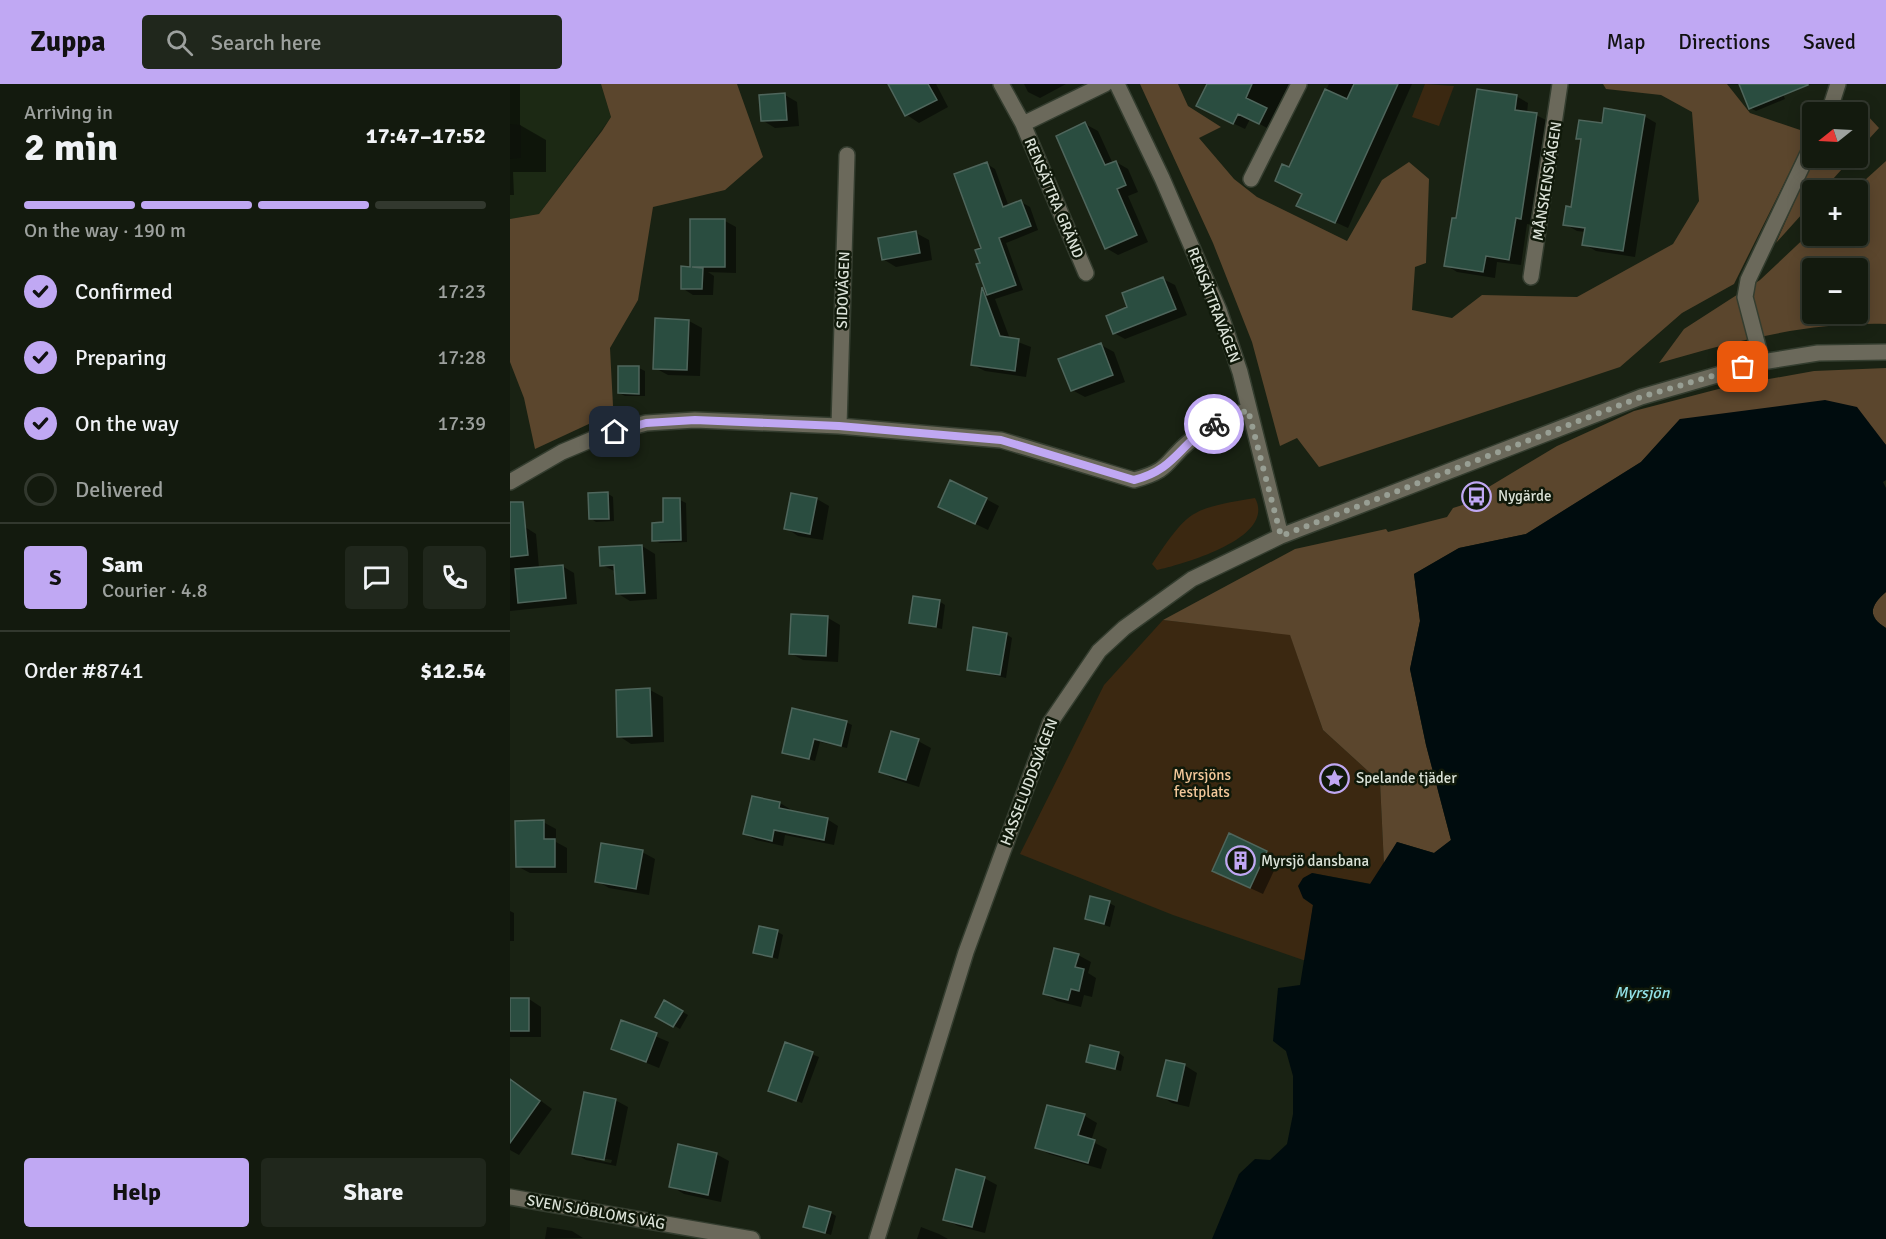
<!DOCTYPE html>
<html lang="en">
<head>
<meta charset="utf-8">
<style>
	body { margin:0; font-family:Signika,sans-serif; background:#20271c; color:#f1f3f6; height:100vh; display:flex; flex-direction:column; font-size:22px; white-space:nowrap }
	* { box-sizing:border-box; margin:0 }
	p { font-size:20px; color:#9da19e }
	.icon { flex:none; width:33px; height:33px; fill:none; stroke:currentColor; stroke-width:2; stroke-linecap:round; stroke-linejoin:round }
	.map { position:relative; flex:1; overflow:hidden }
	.panel { display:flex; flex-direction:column; background:#131a0e; width:510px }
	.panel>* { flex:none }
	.needle { width:39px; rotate:252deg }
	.controls { position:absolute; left:1292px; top:18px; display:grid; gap:12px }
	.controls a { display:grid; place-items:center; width:66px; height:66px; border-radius:6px; background:#131a0e; box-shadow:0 3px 15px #0003,0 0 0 2px #32382e; font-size:30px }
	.pin { position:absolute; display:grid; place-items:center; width:51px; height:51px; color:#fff; margin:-26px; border-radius:12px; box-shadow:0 3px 9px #0006 }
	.courier { position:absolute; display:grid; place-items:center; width:60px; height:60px; margin:-30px; border:4px solid #c0a8f3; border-radius:50%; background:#fff; color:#222; box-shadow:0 2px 8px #0007 }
	.headline em { font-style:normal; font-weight:800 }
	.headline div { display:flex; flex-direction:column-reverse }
	.headline { display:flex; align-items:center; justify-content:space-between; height:102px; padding:0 24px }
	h1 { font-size:39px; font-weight:800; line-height:45px }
	.bar { display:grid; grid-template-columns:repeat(4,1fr); gap:9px 6px; align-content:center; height:72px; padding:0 24px }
	.bar i { height:8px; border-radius:4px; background:#32382e }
	.bar .selected { background:#c0a8f3 }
	.bar p { grid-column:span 4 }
	.line { display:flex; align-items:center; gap:15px; padding:0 24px; border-top:2px solid #32382e }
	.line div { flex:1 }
	.round { display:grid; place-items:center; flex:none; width:63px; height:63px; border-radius:6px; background:#20271c }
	ol { padding:0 24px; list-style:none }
	li { display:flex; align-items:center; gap:18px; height:66px }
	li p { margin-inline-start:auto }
	li .icon { padding:6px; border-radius:50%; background:#c0a8f3; color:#111; stroke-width:4 }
	li:last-child { color:#9da19e }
	li i { width:33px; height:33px; border:3px solid #32382e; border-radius:50% }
	.cta { display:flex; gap:12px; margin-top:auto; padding:12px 24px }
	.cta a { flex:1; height:69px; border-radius:6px; background:#c0a8f3; color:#111; font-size:24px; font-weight:800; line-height:69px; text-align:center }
	.cta a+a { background:#20271c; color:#f1f3f6 }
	header { display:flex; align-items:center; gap:36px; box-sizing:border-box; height:84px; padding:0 30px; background:#c0a8f3; color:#111 }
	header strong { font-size:28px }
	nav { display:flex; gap:33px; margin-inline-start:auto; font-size:21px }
	.search { width:420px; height:54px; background:#20271c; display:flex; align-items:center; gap:15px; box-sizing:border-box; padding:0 21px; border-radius:6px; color:#9da19e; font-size:22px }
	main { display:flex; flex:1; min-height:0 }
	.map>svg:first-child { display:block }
	.built { fill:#1c2914 }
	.green { fill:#3b2811 }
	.forest { fill:#5b462d; fill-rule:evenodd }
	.water { fill:#000c0e }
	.shadow { fill:#0007; fill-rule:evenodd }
	.building { fill:#2a4d40; stroke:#4f665c; stroke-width:1.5 }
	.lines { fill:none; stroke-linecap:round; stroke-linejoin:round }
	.minor-casing { stroke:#343d2f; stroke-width:18 }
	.minor { stroke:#6b695b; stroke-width:15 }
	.done { stroke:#989f94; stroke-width:6; stroke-dasharray:0 10.8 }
	.route { stroke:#c0a8f3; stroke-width:8 }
	.labels { text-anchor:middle; stroke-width:5; stroke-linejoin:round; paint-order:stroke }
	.street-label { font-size:15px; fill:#dce3d9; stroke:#10190a }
	.poi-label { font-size:15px; fill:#dce3d9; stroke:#10190a; text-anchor:start }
	.park-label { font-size:15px; fill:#f3c89a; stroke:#10190a }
	.water-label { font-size:16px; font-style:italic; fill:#92e1e6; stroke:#10190a }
</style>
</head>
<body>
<header>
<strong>Zuppa</strong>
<div class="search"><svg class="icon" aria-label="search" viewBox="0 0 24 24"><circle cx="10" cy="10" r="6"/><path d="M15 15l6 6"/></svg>Search here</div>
<nav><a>Map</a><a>Directions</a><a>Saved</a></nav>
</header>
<main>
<section class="panel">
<div class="headline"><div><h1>2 min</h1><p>Arriving in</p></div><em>17:47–17:52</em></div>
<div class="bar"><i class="selected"></i><i class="selected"></i><i class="selected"></i><i></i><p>On the way · 190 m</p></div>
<ol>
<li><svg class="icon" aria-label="check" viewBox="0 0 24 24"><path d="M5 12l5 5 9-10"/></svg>Confirmed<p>17:23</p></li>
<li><svg class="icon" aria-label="check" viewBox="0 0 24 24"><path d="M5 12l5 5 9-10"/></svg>Preparing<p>17:28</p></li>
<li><svg class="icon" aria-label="check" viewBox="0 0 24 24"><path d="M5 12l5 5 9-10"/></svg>On the way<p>17:39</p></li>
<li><i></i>Delivered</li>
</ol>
<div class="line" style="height:108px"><b class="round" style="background:#c0a8f3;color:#111">S</b><div><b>Sam</b><p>Courier · 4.8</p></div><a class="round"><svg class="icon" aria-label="chat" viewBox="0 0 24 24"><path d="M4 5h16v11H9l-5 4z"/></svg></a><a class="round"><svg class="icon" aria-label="phone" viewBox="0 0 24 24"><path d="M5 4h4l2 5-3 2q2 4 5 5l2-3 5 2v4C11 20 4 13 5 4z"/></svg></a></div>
<div class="line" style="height:78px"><div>Order #8741</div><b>$12.54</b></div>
<div class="cta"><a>Help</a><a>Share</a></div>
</section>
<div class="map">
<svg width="1376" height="1155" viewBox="0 0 1376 1155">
	<rect width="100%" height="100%" fill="#192213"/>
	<path class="built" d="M0 0H91L101 33 29 130 0 135V75L11 74V41L0 40Z"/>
	<path class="green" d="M915 0 944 2 929 42 902 33Z
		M745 414C767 454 673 480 647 486L642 480C679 426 679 425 745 414Z
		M653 536 780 550 813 646 870 698 874 781 861 800 802 789 793 814 803 821 796 877 663 831 510 770 594 601Z"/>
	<path class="forest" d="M91 0H227L253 73 215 106 143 123 128 216 100 264 103 322 96 332 25 365 14 314 0 278V135L29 130 92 47 101 33Z
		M630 0H668L678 22 711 43 689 54 724 95 747 113 837 157 872 96 899 78 919 95 916 179 905 183 902 226 942 234 972 211 1067 213 1163 160 1189 117 1182 28 1151 11 1096 5 1093 0H1217L1240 29 1299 49 1224 200 1172 229 1110 283 809 383 787 354 770 362 742 258 703 159Z
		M1347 29 1356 30 1369 44 1347 68Z
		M1304 74H1342L1313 106H1302V119L1266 159Z
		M1376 77V240C1298 238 1224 257 1149 279L1174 245 1250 196 1302 147V152H1347V106H1344ZM1302 184H1347V230H1302Z
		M1376 284V361L1372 357 1170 335 1131 378 1016 450 949 464 904 490 910 537 900 585 916 661 941 756 924 769 887 758 874 781 870 698 813 646 780 551 653 536 785 465 876 445 878 448 937 433 943 424 978 413 977 404 1047 362 1124 327 1220 302 1304 287Z
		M1376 508V544C1356 532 1361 521 1376 508Z"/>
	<path class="water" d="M1315 316 1347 323 1376 361V396L1373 398 1376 404V508C1361 521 1356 532 1376 544V1155H702L729 1090 745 1075 760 1076 777 1060 783 1030V992L776 967 763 957 768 904 790 901 803 821 793 814 788 802 793 794 802 789 860 800 887 758 924 769 941 756 916 661 900 585 910 537 904 490 949 464 1016 450 1131 378 1170 335Z"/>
	<path class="shadow" d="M0 0H10V41L36 56V88H3L4 111H0Z
		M380 0H426L438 23 409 39 397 31Z
		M514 0H556L530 14 518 8Z
		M698 0H779L764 30 768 32 761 46 740 35 735 45 700 28Z
		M819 0H902L838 144 788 121 793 111 779 85Z
		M1231 0H1269L1275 15 1246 27 1240 24Z
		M275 11 287 18 289 42 265 44 252 36Z
		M1006 12 1018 19 1017 29 1026 31 1038 37 1023 141 1017 140 1011 181 987 178 985 194 947 188 936 181 947 136Z
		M1134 32 1146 39 1125 173 1086 167 1074 160 1076 148 1067 147 1055 140 1063 124 1073 57 1068 54 1093 41Z
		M575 40 588 47 603 80 606 78 618 85 628 108 618 112 638 158 608 171 596 164Z
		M477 80 485 85 499 123 511 118 520 123 528 146 496 159 513 206 485 215 500 255 521 263 516 293 475 287 463 281 473 205 477 207 472 180Z
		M182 137H215L226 143V189L198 188 204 192 203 211H183L172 204 182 184Z
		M406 149 419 156 422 176 386 183 373 175Z
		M653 195 665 201 677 231 615 255 604 249 619 224Z
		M179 237 192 244 190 292 158 291 145 284Z
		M591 261 604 268 615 298 575 313 562 306Z
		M129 284 135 287V312H115L109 309Z
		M97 409 103 413 104 437 86 438 80 434Z
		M307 415 319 422 313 456 288 452 276 444Z
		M476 415 489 422 478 446 443 429Z
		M155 416H170L176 419 177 458 150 459 144 456 155 439Z
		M15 443 26 450 29 484 52 482 64 489 67 520 0 527V445Z
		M132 462 145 470 147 515 120 517 107 509 106 488 92 481Z
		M429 517 435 521 432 545 401 538Z
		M318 534 330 541 328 578 293 576 280 569Z
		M496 550 502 554 496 594 458 585Z
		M140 606 153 613 154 658 121 660 109 652Z
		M336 638 342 641 337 664 310 658 305 677 274 668Z
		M408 657 421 664 409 703 384 695 371 688Z
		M270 719 280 725V728L317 735 328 742 324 761 275 751 273 762 246 756 235 750Z
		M33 738 46 745V758L57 764V789H20L7 782Z
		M719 751 769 776 753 810 716 793Z
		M132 768 145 775 139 811 99 804 87 797Z
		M599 819 605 822 600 843 577 835Z
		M0 827 4 829V857H0Z
		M268 848 273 851 268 875 245 868Z
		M568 871 581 878 578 889 586 894 582 913 574 911 571 923 547 917 534 910Z
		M0 915H19L31 923V953H0Z
		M155 918 178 931 170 945 147 932Z
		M112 938 159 958 149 984 102 965Z
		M276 960 309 973 292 1019 260 1006Z
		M609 969 614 973 611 987 577 977Z
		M674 981 687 989 679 1023 662 1019 649 1011Z
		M0 994 42 1025 9 1071 0 1066Z
		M105 1016 118 1023 106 1082 76 1076 64 1069ZM75 1071 102 1076 101 1079 75 1074Z
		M538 1023 575 1032 587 1039 581 1057 597 1065 591 1085 539 1070 526 1063Z
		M206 1070 219 1077 211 1118 174 1110 161 1102Z
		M474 1094 487 1101 475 1149 448 1142 435 1135Z
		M321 1129 326 1132 321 1151 294 1142Z
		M37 1143 62 1147 73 1154 35 1155Z
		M411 1143 429 1150 438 1155H407Z"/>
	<path class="building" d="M378 0H418L427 16 395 32Z
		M697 0H742L736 14 757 24 749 40 728 30 723 40 686 22Z
		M844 0H888L825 139 786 122 792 110 765 97 772 80 779 83 815 5 837 15Z
		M1229 0H1298V1L1239 25Z
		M967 5 1007 11 1005 26 1027 29 1011 135 1006 134 999 176 976 172 973 188 934 182 942 134H946Z
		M275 9 277 36 251 37 249 11Z
		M1094 24 1135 31 1113 167 1072 161 1075 144 1053 141 1056 122 1061 123 1071 55H1066L1069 36 1092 39Z
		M575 38 595 81 606 77 616 101 607 105 627 151 595 165 546 52Z
		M477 78 493 123 511 116 521 142 489 154 506 201 477 211 466 180 470 179 465 166 471 164 444 90Z
		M180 135H215V183H182L193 184 192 205H171V182L180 183Z
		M406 147 410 169 372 176 368 154Z
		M653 193 666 225 603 250 596 232 617 223 612 209Z
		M472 203 490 252 509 255 505 287 461 281Z
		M145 234 179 236 177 286 143 285Z
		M591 259 603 291 561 307 548 275Z
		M108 282H129V310L108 309Z
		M440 396 477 414 465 440 428 423Z
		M98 408 99 435H79L78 409Z
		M281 409 307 414 300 450 274 445Z
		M153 414H170L171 456 142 457V439L153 438Z
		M0 418H13L18 471 0 473Z
		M132 461 135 509 106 510 104 481 90 482 89 463Z
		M53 481 56 514 8 519 5 485Z
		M403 512 430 516 426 543 399 539Z
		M281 530 318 532 316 572 279 570Z
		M463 543 497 549 490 591 457 586Z
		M140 604 142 652 107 653 106 606Z
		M282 624 337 637 331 662 304 655 299 675 272 669Z
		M381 647 409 655 396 696 369 688Z
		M242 712 270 718 269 724 318 734 314 756 264 746 262 757 233 750Z
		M34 736V755H45V783H6L5 737Z
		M719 749 757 767 740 804 702 787Z
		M91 759 133 766 126 805 85 798Z
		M580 812 600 817 594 840 575 835Z
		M249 842 268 846 262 873 243 869Z
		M544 864 569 870 565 883 574 885 569 907 561 905 558 916 533 910Z
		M0 914H19V947H0Z
		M154 916 173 927 163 943 145 933Z
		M111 936 147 949 136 978 101 965Z
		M275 958 303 968 286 1017 258 1007Z
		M580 961 609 968 605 985 576 978Z
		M656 976 675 980 667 1017 647 1012Z
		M0 995 30 1017 0 1059Z
		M74 1008 106 1015 94 1076 62 1070Z
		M537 1021 575 1030 568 1051 585 1056 578 1079 525 1064Z
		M168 1060 207 1069 198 1111 159 1103Z
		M446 1085 475 1093 462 1143 433 1136Z
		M299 1122 321 1128 315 1149 293 1143Z"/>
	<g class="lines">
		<defs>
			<path id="minor" d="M491 0 513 40
				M607 0 652 94 709 226 730 288 771 452
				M1319 28 1328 0
				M741 95 789 0
				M576 189 513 40 595 0
				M1021 193 1050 0
				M1252 278 1235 213 1238 196 1302 61
				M329 342 337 71
				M0 398 52 368 90 352 136 339 185 336 329 342 491 356 624 396C662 386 655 377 680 357 698 342 717 334 738 326
				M0 1113 242 1155
				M367 1155 456 868 540 639 589 567 614 544 682 495 771 452 1131 313 1252 278 1308 269 1376 268"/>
		</defs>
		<use href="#minor" class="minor-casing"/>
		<use href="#minor" class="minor"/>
	</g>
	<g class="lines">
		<path class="done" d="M704 340 738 326 771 452 1131 313 1233 283"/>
		<path class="route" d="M105 348 136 339 185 336 329 342 491 356 624 396C667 385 669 359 704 340"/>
	</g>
	<defs>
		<symbol id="bus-ring" viewBox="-11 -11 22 22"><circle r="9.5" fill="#10190a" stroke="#c0a8f3" stroke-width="1.5"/><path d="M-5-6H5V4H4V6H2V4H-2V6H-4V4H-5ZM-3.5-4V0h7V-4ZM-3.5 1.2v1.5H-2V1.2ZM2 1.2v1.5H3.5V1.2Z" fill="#c0a8f3"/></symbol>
		<symbol id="sight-ring" viewBox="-11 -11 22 22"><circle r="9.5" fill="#10190a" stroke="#c0a8f3" stroke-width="1.5"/><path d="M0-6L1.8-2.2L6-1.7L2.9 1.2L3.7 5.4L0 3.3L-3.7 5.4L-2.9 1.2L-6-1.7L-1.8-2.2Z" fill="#c0a8f3"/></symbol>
		<symbol id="building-ring" viewBox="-11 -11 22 22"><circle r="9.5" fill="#10190a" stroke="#c0a8f3" stroke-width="1.5"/><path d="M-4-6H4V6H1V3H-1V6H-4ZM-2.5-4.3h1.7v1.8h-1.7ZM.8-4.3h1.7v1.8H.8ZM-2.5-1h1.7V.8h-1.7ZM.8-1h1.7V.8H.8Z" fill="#c0a8f3"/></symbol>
	</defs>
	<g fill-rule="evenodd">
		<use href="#bus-ring" x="950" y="396" width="33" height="33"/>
		<use href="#sight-ring" x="808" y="678" width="33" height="33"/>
		<use href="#building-ring" x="714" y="760" width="33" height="33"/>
	</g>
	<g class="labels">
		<g class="street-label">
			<text transform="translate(1037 97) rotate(-81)" y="5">MÅNSKENSVÄGEN</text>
			<text transform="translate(544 114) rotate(67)" y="5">RENSÄTTRA GRÄND</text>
			<text transform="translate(333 206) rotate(-88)" y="5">SIDOVÄGEN</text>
			<text transform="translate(704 221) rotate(69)" y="5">RENSÄTTRAVÄGEN</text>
			<text transform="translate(519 698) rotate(-69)" y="5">HASSELUDDSVÄGEN</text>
			<text transform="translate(86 1128) rotate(10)" y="5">SVEN SJÖBLOMS VÄG</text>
		</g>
		<g class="poi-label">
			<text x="988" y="417">Nygärde</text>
			<text x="846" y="699">Spelande tjäder</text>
			<text x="751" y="782">Myrsjö dansbana</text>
		</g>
		<g class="park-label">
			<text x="692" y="696">Myrsjöns<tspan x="692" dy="17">festplats</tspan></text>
		</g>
		<g class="water-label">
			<text x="1132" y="914">Myrsjön</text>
		</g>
	</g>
</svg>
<div class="controls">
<a><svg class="needle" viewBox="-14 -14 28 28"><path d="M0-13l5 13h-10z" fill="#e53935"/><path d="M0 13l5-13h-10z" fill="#9da19e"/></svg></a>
<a>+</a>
<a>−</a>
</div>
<div class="pin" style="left:1233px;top:283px;background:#ea580c"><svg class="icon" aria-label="bag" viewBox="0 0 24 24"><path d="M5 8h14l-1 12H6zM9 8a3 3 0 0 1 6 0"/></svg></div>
<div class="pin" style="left:105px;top:348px;background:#1f2937"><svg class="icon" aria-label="home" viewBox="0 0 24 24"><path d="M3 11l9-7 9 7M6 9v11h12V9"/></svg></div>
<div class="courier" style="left:704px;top:340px"><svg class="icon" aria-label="bike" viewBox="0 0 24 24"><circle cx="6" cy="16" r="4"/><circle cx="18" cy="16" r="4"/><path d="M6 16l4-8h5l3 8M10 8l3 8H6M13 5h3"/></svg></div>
</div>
</main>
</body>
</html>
